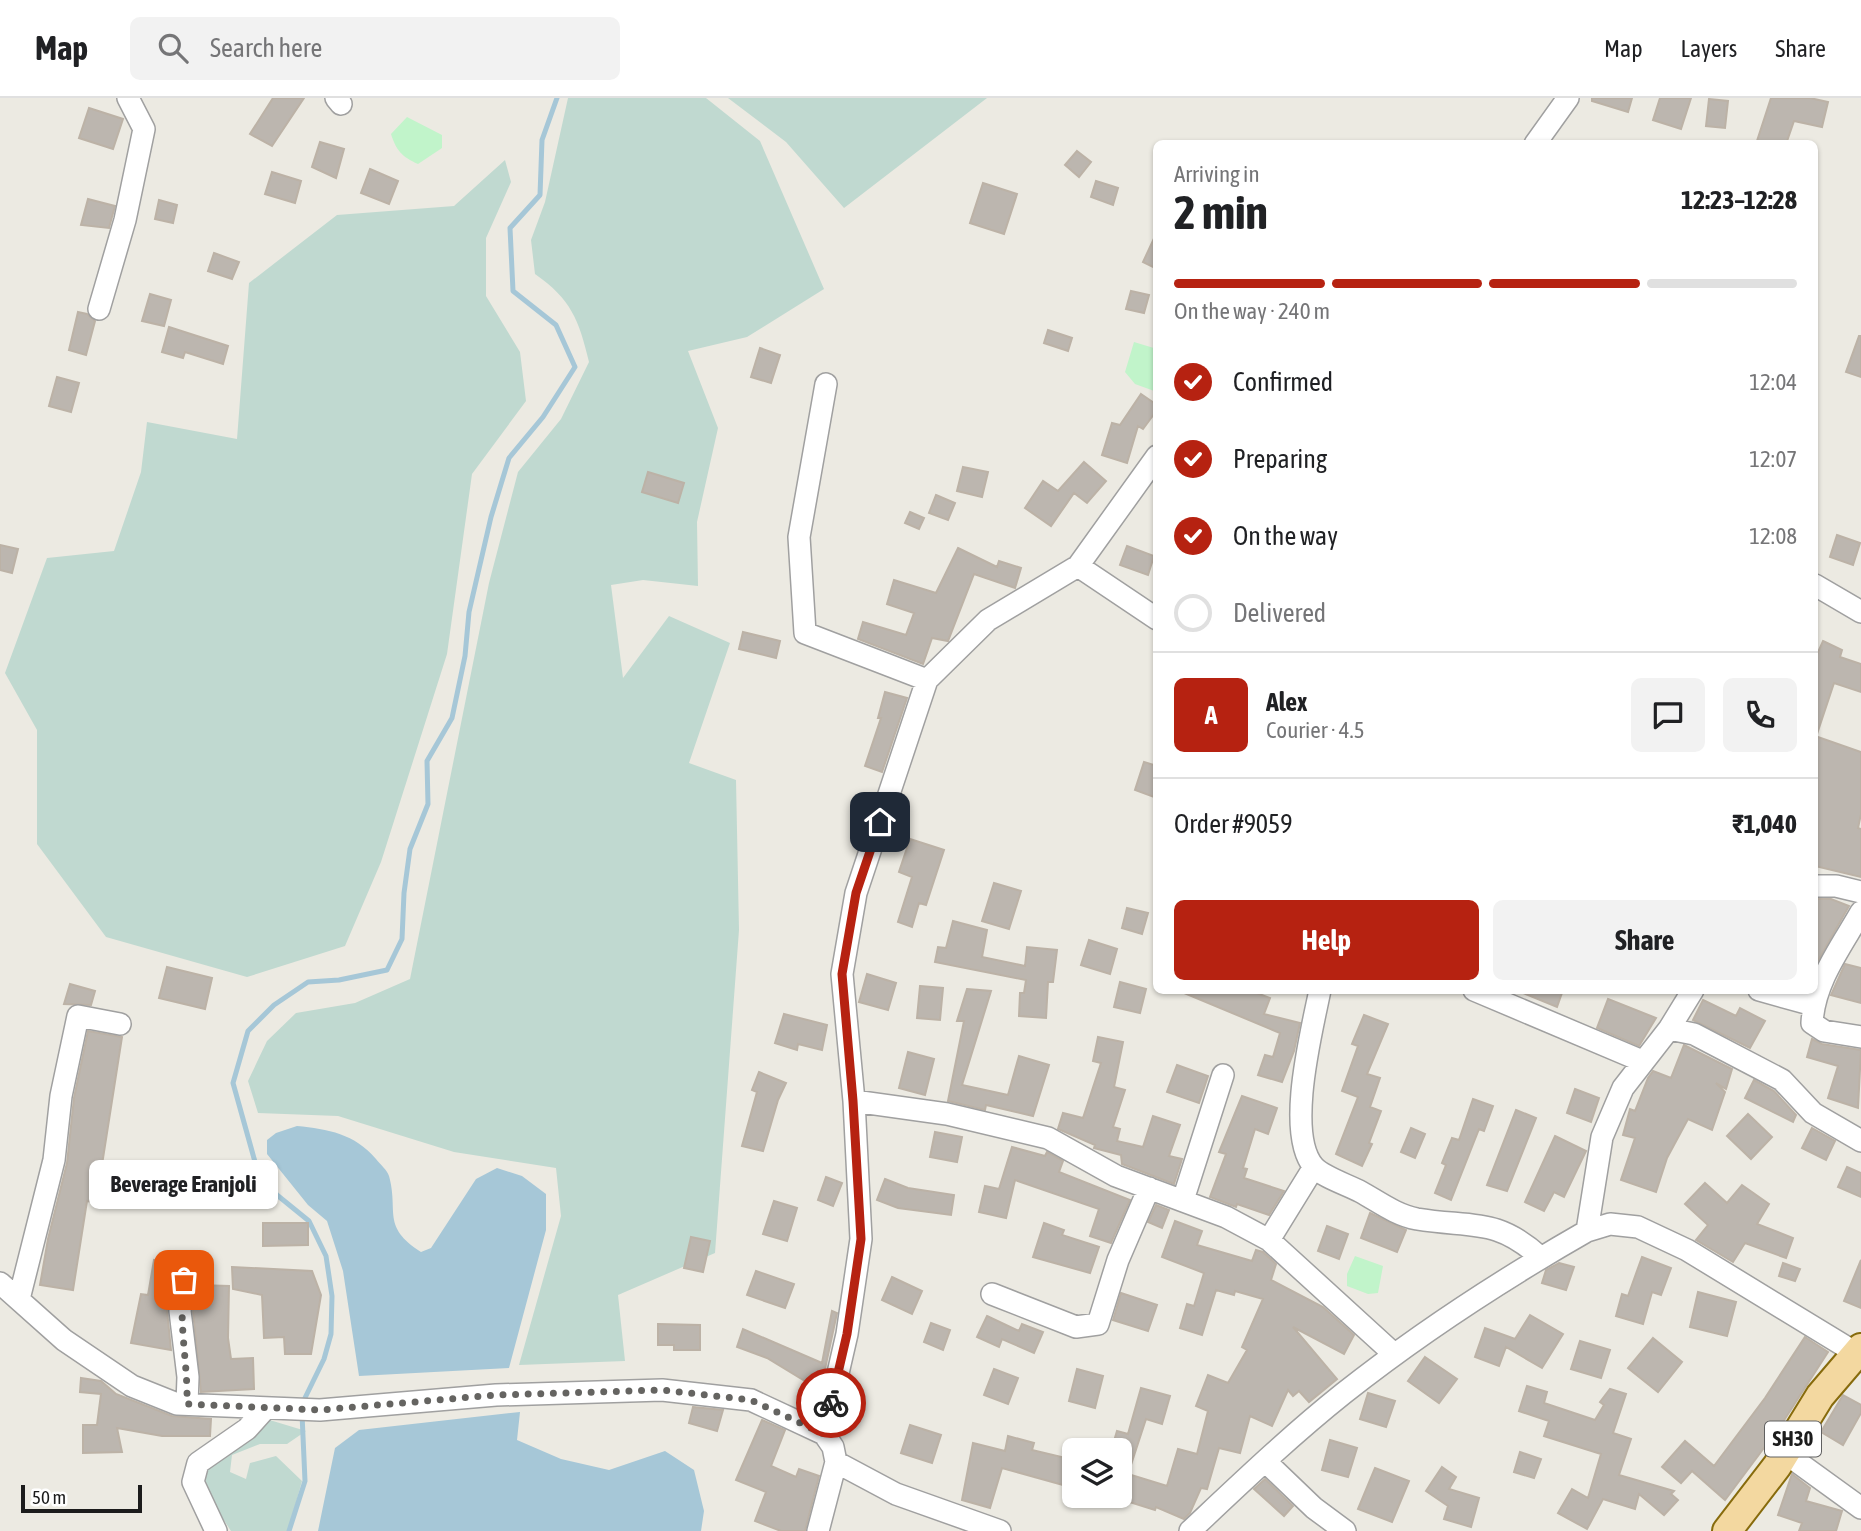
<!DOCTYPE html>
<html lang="en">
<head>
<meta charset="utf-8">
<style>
	body { margin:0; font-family:"Asap Condensed",sans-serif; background:#f2f2f2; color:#202124; height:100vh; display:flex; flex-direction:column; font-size:26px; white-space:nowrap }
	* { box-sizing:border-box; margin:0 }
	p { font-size:23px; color:#757577 }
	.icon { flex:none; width:38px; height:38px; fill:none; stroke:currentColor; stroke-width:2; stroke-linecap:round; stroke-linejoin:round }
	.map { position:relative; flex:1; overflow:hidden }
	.details { position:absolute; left:1153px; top:42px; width:665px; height:854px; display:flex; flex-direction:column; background:#fff; border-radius:10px; box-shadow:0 2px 5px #0004 }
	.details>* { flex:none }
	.tools { position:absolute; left:1062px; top:1340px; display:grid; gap:14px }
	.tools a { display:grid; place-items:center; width:70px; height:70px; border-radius:10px; background:#fff; box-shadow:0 2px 5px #0004; font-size:35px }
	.scale { position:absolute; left:21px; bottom:18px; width:121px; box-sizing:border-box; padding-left:7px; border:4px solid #1c1c1c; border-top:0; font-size:19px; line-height:24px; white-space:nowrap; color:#1c1c1c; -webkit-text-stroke:5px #fff; paint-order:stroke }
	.pin { position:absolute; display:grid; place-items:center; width:60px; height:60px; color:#fff; margin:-30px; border-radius:14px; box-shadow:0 4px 10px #0006 }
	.courier { position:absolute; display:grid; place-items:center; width:70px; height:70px; margin:-35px; border:5px solid #b62211; border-radius:50%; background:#fff; color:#222; box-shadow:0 2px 9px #0007 }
	.bubble { position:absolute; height:49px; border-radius:10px; background:#fff; box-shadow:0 2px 5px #0004; font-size:23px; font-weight:700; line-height:49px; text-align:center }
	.head em { font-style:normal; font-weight:700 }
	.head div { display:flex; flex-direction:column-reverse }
	.head { display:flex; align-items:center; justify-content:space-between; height:119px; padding:0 21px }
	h1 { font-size:46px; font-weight:700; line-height:52px }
	.bar { display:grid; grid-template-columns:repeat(4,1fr); gap:10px 7px; align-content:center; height:84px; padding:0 21px }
	.bar i { height:9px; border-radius:5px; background:#e0e0e0 }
	.bar .on { background:#b62211 }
	.bar p { grid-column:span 4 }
	.line { display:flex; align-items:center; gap:18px; padding:0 21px; border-top:2px solid #e0e0e0 }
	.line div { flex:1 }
	.round { display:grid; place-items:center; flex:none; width:74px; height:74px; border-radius:10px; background:#f2f2f2 }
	ol { padding:0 21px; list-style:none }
	li { display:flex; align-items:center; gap:21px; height:77px }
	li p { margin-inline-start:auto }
	li .icon { padding:7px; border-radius:50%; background:#b62211; color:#fff; stroke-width:4 }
	li:last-child { color:#757577 }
	li i { width:38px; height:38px; border:4px solid #e0e0e0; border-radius:50% }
	.cta { display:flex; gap:14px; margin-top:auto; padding:14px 21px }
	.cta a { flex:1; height:80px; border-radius:10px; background:#b62211; color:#fff; font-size:28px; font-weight:700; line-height:80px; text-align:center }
	.cta a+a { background:#f2f2f2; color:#202124 }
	header { display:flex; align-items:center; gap:42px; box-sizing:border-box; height:98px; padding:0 35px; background:#fff; border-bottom:2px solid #e0e0e0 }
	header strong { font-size:33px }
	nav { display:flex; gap:38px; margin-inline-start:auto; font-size:24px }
	.search { width:490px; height:63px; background:#f2f2f2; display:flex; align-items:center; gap:18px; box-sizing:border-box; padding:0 24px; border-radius:10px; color:#757577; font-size:26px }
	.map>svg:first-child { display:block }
	.wetland { fill:#c0d9d0 }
	.park { fill:#c1f4ca }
	.water { fill:#a6c7d7 }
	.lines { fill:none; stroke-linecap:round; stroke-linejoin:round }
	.stream { stroke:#a6c7d7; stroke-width:5 }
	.building { fill:#bcb6af; stroke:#bcb2a6; stroke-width:2 }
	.minor-casing { stroke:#a0a0a0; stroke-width:24 }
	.major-casing { stroke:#876b0c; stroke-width:32 }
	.minor { stroke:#fff; stroke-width:21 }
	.major { stroke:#f3d8a0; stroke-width:28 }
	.done { stroke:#656461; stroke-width:7; stroke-dasharray:0 12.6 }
	.route { stroke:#b62211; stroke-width:9 }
	.labels { text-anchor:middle; stroke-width:6; stroke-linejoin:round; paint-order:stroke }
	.shield { fill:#fff; stroke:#606060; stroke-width:2 }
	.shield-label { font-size:21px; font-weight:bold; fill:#1c1c1c }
</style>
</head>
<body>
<header>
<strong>Map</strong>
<div class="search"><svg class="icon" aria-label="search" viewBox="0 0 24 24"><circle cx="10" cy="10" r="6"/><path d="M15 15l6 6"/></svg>Search here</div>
<nav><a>Map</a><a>Layers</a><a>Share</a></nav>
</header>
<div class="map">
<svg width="1861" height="1433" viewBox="0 0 1861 1433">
	<rect width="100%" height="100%" fill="#eceae2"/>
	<path class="wetland" d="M568 0H706L760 43 824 191 747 239 688 253 718 330 697 424 698 488 643 482 611 487 623 580 669 518 730 545 689 665 736 682 739 832 715 1155 618 1197 625 1263 519 1267 561 1118 556 1070 454 1054 338 1018 258 1015 248 983 267 943 296 915 355 905 410 881 489 485 518 374 561 321 589 264C579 222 571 201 535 176L531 142 545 104Z
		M728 0H987L844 110 786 44Z
		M505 62 511 84 486 140V198L520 254 526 303 472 376 447 556 381 764 345 848 247 879 106 839 37 746V632L5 575 47 460 114 453 141 374 147 324 237 341 249 185 337 117 454 108Z
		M263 1320 306 1333 287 1346H260L232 1357 230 1374 246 1381 250 1365 276 1358 302 1383 288 1433H231L212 1404 196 1353Z"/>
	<path class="park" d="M407 19 442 37V50L418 66C402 59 396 52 391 36Z
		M1134 244 1157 251V294L1135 286 1125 274Z
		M1355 1158 1383 1168 1378 1195 1368 1196 1347 1188V1176Z"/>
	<path class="water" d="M297 1028C328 1031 355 1036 376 1061 380 1066 387 1072 389 1078 399 1114 381 1128 421 1154L431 1150 476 1081 497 1070 522 1078 546 1096V1132L509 1270 359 1278 343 1173 327 1123 308 1107 267 1056V1042L276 1035Z
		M520 1314 517 1342 561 1361 609 1372 665 1353 694 1372 704 1413 701 1433H318L335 1350 359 1332Z"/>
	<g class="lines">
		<path class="stream" d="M302 1306 324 1261 331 1236 332 1198 326 1158 309 1123 277 1097 257 1071 233 985 248 933 274 907 308 884 339 882 387 872 402 841 404 795 410 751 428 706 427 663 452 620 465 558 469 514 491 419 509 360 543 319 575 269 556 227 513 193 510 130 540 97 542 42 557 0
			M289 1433 305 1383 302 1316"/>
	</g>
	<path class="building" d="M273 0H304L272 48 250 36Z
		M1592 0H1632L1628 14 1592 3Z
		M1660 0H1691L1681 31 1653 22Z
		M1771 0H1810L1828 4 1822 29 1794 23 1786 46H1756Z
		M1709 1 1728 3 1725 30 1706 28Z
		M89 10 123 21 113 51 79 40Z
		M320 44 344 51 336 80 312 69Z
		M1077 53 1091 64 1079 79 1065 67Z
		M370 71 398 83 389 106 361 95Z
		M272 74 301 83 295 105 265 96Z
		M1096 83 1118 90 1113 107 1091 99Z
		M983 85 1017 96 1004 136 970 125Z
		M88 101 115 108 109 130 81 127Z
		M159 102 177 107 173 125 155 121Z
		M1157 134V171L1143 164Z
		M214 155 239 164 232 181 208 173Z
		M1131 193 1149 197 1144 215 1126 211Z
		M150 196 171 202 164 228 142 223Z
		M78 214 87 216 95 223 86 257 69 252Z
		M169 229 228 248 223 266 185 254 183 260 162 254Z
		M1048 232 1072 240 1068 253 1044 245Z
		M1859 238H1861V279L1846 274Z
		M760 250 780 257 771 285 751 279Z
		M57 279 79 285 71 314 49 308Z
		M1141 296 1157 307V312L1143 331 1138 328 1127 365 1102 357 1112 325 1120 327Z
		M1084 364 1106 383 1087 405 1074 395 1051 428 1025 410 1043 383 1058 393Z
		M963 369 988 374 982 399 957 393Z
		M648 374 684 385 678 405 642 394Z
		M936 397 955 405 948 422 929 415Z
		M910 414 924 420 919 431 905 425Z
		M1837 437 1860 445 1853 467 1830 459Z
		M0 447 18 451 12 475 0 472Z
		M1127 448 1154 458 1148 477 1120 467Z
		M958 450 997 469 999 463 1021 470 1015 490 974 476 948 543 932 540 923 566 858 541 863 524 906 537 914 515 887 506 894 482 936 495Z
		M743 534 780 543 776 560 739 551Z
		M1823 543 1842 552 1840 559 1861 566V594L1834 585 1817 636H1815V561Z
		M885 594 907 600 882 674 865 668 881 620H878Z
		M1815 638 1861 654V716L1858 730 1861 731V779L1815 768Z
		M1144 664 1157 668V700L1135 692Z
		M910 741 944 752 926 807 919 805 912 829 898 824 912 779 899 774Z
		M994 785 1021 793 1009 831 982 823Z
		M1815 801H1831L1849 808 1815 868Z
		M1127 810 1148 815 1142 836 1122 830Z
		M953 823 987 832 982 859 1025 868 1027 849 1057 852 1053 884H1048L1046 920 1019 918 1020 895H1024L1026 882 935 864 938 849 946 850Z
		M1089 842 1117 851 1110 876 1081 867Z
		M1845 866 1861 870V905L1831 897Z
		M167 869 212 880 205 911 159 900Z
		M867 876 896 885 888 912 859 904Z
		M1120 884 1146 891 1140 915 1114 909Z
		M70 886 95 893 91 907 64 906Z
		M920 888 943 890 940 922 917 920Z
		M967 891 991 893 962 987 1008 997 1019 958 1049 967 1033 1018 986 1007 985 1012 948 1003 964 923H957Z
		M1177 892H1249L1270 900 1264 916 1300 925 1294 953 1282 984 1258 977 1265 957 1273 959 1280 935Z
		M1516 892H1563L1557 909Z
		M1608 901 1656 920 1639 948 1597 930Z
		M1703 902 1736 918 1740 910 1765 923 1750 950 1693 922Z
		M784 916 827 927 822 952 798 946 797 952 775 945Z
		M1364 917 1388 926 1367 976 1380 980 1370 1009 1381 1013 1369 1045 1372 1046 1362 1068 1336 1056 1358 999 1342 993 1358 948 1352 946Z
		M88 933 122 939 96 1105 87 1103 73 1192 40 1187 48 1141 67 1065 74 1000Z
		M1098 939 1123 944 1114 989 1125 992 1113 1029 1120 1031 1117 1043 1143 1049 1153 1018 1180 1027 1169 1058 1182 1061 1174 1086 1122 1066 1121 1057 1094 1050 1095 1047 1058 1031 1063 1015 1083 1020 1101 965 1093 963Z
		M1812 941 1822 946 1861 952 1858 1010 1828 1000 1838 968 1807 959Z
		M1684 947 1732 971 1726 991 1716 985 1725 994 1712 1032 1688 1021 1667 1060 1656 1094 1621 1082 1635 1040 1623 1037 1630 1011 1635 1013 1648 980 1653 973 1671 980Z
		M908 954 934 961 925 997 899 990Z
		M1177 967 1208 978 1199 1005 1167 994Z
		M759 974 786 985 778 1002 763 1053 742 1048 757 994 752 992Z
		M1754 982 1774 993 1796 1017 1793 1024 1745 1000Z
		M1575 991 1599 1000 1591 1024 1567 1015Z
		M1242 998 1277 1010 1268 1036 1255 1031 1243 1070 1247 1071 1244 1080 1284 1093 1269 1117 1237 1106 1236 1109 1210 1099 1226 1056 1219 1054Z
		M1473 1001 1493 1008 1484 1033 1479 1031 1451 1102 1435 1095 1446 1067 1442 1065 1452 1040 1459 1042Z
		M1516 1012 1536 1020 1507 1093 1487 1087Z
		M1748 1016 1772 1039 1751 1061 1727 1038Z
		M1411 1030 1425 1036 1415 1060 1401 1054Z
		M1812 1030 1835 1043 1826 1062 1802 1050Z
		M935 1034 962 1039 957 1064 930 1059Z
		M1555 1038 1586 1053 1564 1099 1554 1094 1544 1113 1525 1104Z
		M1012 1049 1045 1058 1047 1054 1063 1063 1059 1074 1130 1102 1111 1145 1090 1138 1099 1111 1015 1082 1006 1120 979 1114 985 1088 999 1091Z
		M1847 1069 1861 1075V1099L1838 1089Z
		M826 1079 842 1085 833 1108 818 1102Z
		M885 1081 908 1090 954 1097 951 1117 898 1110 877 1102Z
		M1705 1085 1727 1105 1742 1087 1769 1106 1757 1126 1793 1140 1786 1160 1745 1145 1733 1164 1696 1142 1708 1127 1685 1106Z
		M774 1103 797 1110 787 1143 763 1136Z
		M1156 1107 1169 1112 1162 1130 1148 1124Z
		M1370 1115 1406 1132 1397 1154 1361 1140Z
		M1175 1123 1202 1133 1197 1147 1252 1163 1256 1152 1263 1154 1276 1166 1271 1182 1323 1209 1354 1237 1344 1256 1293 1229 1337 1281 1309 1304 1299 1293 1293 1298 1288 1292 1272 1328 1250 1318 1240 1355 1219 1350 1207 1391 1201 1390 1190 1415 1184 1421 1156 1409 1155 1412 1120 1401V1353H1111L1117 1333 1128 1336 1141 1290 1170 1298 1162 1326 1146 1321 1128 1376 1167 1388 1178 1351 1197 1356 1208 1313 1196 1308 1208 1277 1228 1285 1247 1252 1242 1249 1263 1201 1235 1193 1234 1197 1216 1192 1202 1237 1180 1230 1187 1206 1194 1208 1204 1175 1162 1159Z
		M263 1125H308V1147L263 1148Z
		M1044 1125 1064 1132 1062 1137 1099 1149 1090 1175 1033 1159Z
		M1327 1128 1348 1136 1339 1161 1318 1153Z
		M691 1139 710 1143 703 1174 684 1170Z
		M1642 1159 1671 1170 1661 1197 1652 1194 1643 1226 1616 1218 1622 1196 1628 1198Z
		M154 1162 173 1165 167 1212 171 1252 131 1245 141 1196 148 1197Z
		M1861 1162V1210L1844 1203Z
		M1559 1165 1574 1169 1566 1192 1542 1185 1546 1172Z
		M1783 1165 1800 1171 1795 1183 1779 1178Z
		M232 1169 312 1173 321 1197 311 1256H285L284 1239 264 1240 262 1197 233 1191Z
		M756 1173 794 1186 785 1210 747 1197Z
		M892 1179 922 1193 912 1216 882 1202Z
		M196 1187 229 1188 228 1240 231 1261 253 1260 254 1291 201 1294 193 1213Z
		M1698 1194 1736 1204 1727 1238 1690 1229Z
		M1121 1195 1157 1207 1148 1233 1113 1222Z
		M832 1213 837 1215 822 1285 805 1283 767 1260 737 1249 743 1231 822 1265Z
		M1530 1217 1563 1236 1542 1270 1506 1249 1499 1268 1475 1259 1485 1230 1515 1241Z
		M987 1218 1019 1233 1022 1226 1043 1234 1034 1255 1002 1241 999 1249 977 1239Z
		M931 1225 950 1232 943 1252 924 1244Z
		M658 1226 700 1227V1252H674V1247H658Z
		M1805 1239 1828 1254 1781 1327 1725 1402 1692 1373 1681 1385 1662 1369 1685 1343 1714 1368 1765 1300Z
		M1653 1240 1682 1264 1658 1294 1628 1270Z
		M1580 1243 1610 1252 1601 1280 1571 1271Z
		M1425 1259 1457 1281 1439 1305 1408 1283Z
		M994 1271 1018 1280 1008 1306 984 1297Z
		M1077 1271 1103 1278 1095 1310 1069 1303Z
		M81 1280 101 1283 116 1296 172 1318 211 1321 210 1338H162L117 1330 122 1354 83 1355V1327H97L101 1296 80 1294Z
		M1527 1288 1547 1294 1544 1305 1595 1322 1604 1307 1600 1304 1610 1291 1626 1296 1613 1335 1631 1341 1619 1377 1674 1393 1671 1396 1678 1402 1664 1417 1639 1396 1635 1411 1603 1401 1587 1431 1558 1415 1572 1391 1588 1400 1601 1356 1544 1338 1549 1323 1519 1313Z
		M1368 1295 1395 1303 1386 1329 1360 1321Z
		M1843 1297 1861 1307V1315L1843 1347 1821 1334Z
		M693 1309 723 1312 717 1333 689 1325Z
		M762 1322 785 1332 771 1368 796 1379 799 1371 819 1378 805 1433H781L755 1423 766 1394 736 1382Z
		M910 1327 941 1337 932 1365 901 1355Z
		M1008 1338 1034 1345 1032 1352 1074 1362 1070 1389 1002 1370 990 1410 962 1402 973 1345 1005 1353Z
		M1330 1342 1357 1350 1348 1379 1322 1372Z
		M1520 1354 1541 1361 1534 1380 1514 1374Z
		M1442 1369 1456 1379 1449 1391 1479 1400 1471 1429 1444 1421 1448 1408 1426 1393Z
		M1375 1370 1409 1383 1392 1424 1358 1411Z
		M1792 1376 1810 1390 1806 1403 1842 1413 1836 1433H1799L1802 1425 1778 1417Z
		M1265 1381 1293 1408 1284 1418 1254 1391Z"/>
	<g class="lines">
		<defs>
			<path id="minor" d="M336 0 341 6
				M1535 46 1568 0
				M99 211 125 122 144 31 128 0
				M826 286 799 439 805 535 927 582
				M1078 468 1157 521
				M1815 487 1861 514
				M1815 788H1836L1861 794
				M1861 814C1841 849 1814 884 1812 925L1824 933 1861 939
				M1320 892C1312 932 1285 1036 1314 1069 1323 1079 1348 1087 1361 1094 1379 1104 1396 1117 1417 1121 1471 1130 1496 1119 1540 1159
				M1474 892 1642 963
				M1759 892 1813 907
				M1669 931 1693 892
				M854 1003 947 1016 1048 1040 1116 1078 1226 1119 1269 1142 1394 1256
				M1183 1102 1223 977
				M1587 1133 1610 1126 1638 1129 1687 1152 1856 1255
				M1269 1142 1314 1069
				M186 1164 180 1213 188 1279 187 1306
				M0 1185 64 1242 132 1288 177 1306 320 1312 496 1297 662 1292 751 1302 824 1336 833 1349 836 1364 818 1433
				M992 1196 1076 1229 1098 1226 1118 1162 1149 1090
				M19 1201 54 1062 61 998 78 918 120 926
				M824 1336 847 1236 861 1141 854 1003 842 876 856 795 927 582 988 522 1078 468 1157 358
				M1785 1355 1861 1410
				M1265 1363 1314 1410 1345 1433
				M836 1364 896 1396 1000 1433
				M216 1433 193 1384 198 1365 247 1331 265 1311
				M1190 1433C1240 1386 1290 1338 1344 1295 1420 1235 1503 1181 1587 1133L1602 1039 1623 990 1669 931 1694 936 1782 982 1813 1015 1861 1043"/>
			<path id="major" d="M1727 1433 1777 1368 1820 1298 1861 1250"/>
		</defs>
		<use href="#minor" class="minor-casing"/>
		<use href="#major" class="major-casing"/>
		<use href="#minor" class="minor"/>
		<use href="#major" class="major"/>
	</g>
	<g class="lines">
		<path class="done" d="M184 1182C178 1225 188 1264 187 1306L320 1312 496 1297 662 1292 751 1302 824 1336 831 1305"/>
		<path class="route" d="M831 1305 847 1236 861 1141 853 1003 842 876 856 795 880 724"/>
	</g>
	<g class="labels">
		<rect class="shield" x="1765" y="1323.5" width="56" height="35" rx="5"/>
		<g class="shield-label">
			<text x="1793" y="1348">SH30</text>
		</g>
	</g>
</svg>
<div class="tools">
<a><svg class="icon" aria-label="layers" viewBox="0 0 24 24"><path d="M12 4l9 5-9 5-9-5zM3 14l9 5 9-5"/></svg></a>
</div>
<div class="scale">50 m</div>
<div class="pin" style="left:184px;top:1182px;background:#ea580c"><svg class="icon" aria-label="bag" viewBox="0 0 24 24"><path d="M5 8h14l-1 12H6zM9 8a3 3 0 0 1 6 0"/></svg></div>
<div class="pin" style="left:880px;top:724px;background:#1f2937"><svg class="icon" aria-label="home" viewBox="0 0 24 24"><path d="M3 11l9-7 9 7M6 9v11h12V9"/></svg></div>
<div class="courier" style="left:831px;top:1305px"><svg class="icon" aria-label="bike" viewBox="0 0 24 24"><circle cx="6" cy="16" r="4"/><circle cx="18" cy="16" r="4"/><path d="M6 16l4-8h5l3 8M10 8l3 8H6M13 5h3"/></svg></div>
<div class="bubble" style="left:89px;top:1062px;width:189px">Beverage Eranjoli</div>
<section class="details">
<div class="head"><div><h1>2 min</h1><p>Arriving in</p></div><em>12:23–12:28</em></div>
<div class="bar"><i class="on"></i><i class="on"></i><i class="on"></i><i></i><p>On the way · 240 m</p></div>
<ol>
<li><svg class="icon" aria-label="check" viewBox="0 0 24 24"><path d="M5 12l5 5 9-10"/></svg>Confirmed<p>12:04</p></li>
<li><svg class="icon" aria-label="check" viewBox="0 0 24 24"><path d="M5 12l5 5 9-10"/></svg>Preparing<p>12:07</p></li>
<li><svg class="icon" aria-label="check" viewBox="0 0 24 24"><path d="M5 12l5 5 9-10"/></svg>On the way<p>12:08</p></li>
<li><i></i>Delivered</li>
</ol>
<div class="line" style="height:126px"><b class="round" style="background:#b62211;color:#fff">A</b><div><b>Alex</b><p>Courier · 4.5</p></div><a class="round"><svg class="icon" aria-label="chat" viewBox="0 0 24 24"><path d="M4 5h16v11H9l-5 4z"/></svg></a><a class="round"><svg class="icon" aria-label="phone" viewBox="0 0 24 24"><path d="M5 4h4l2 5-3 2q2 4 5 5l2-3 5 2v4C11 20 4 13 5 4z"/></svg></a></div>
<div class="line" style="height:91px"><div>Order #9059</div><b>₹1,040</b></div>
<div class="cta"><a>Help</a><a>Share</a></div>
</section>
</div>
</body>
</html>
